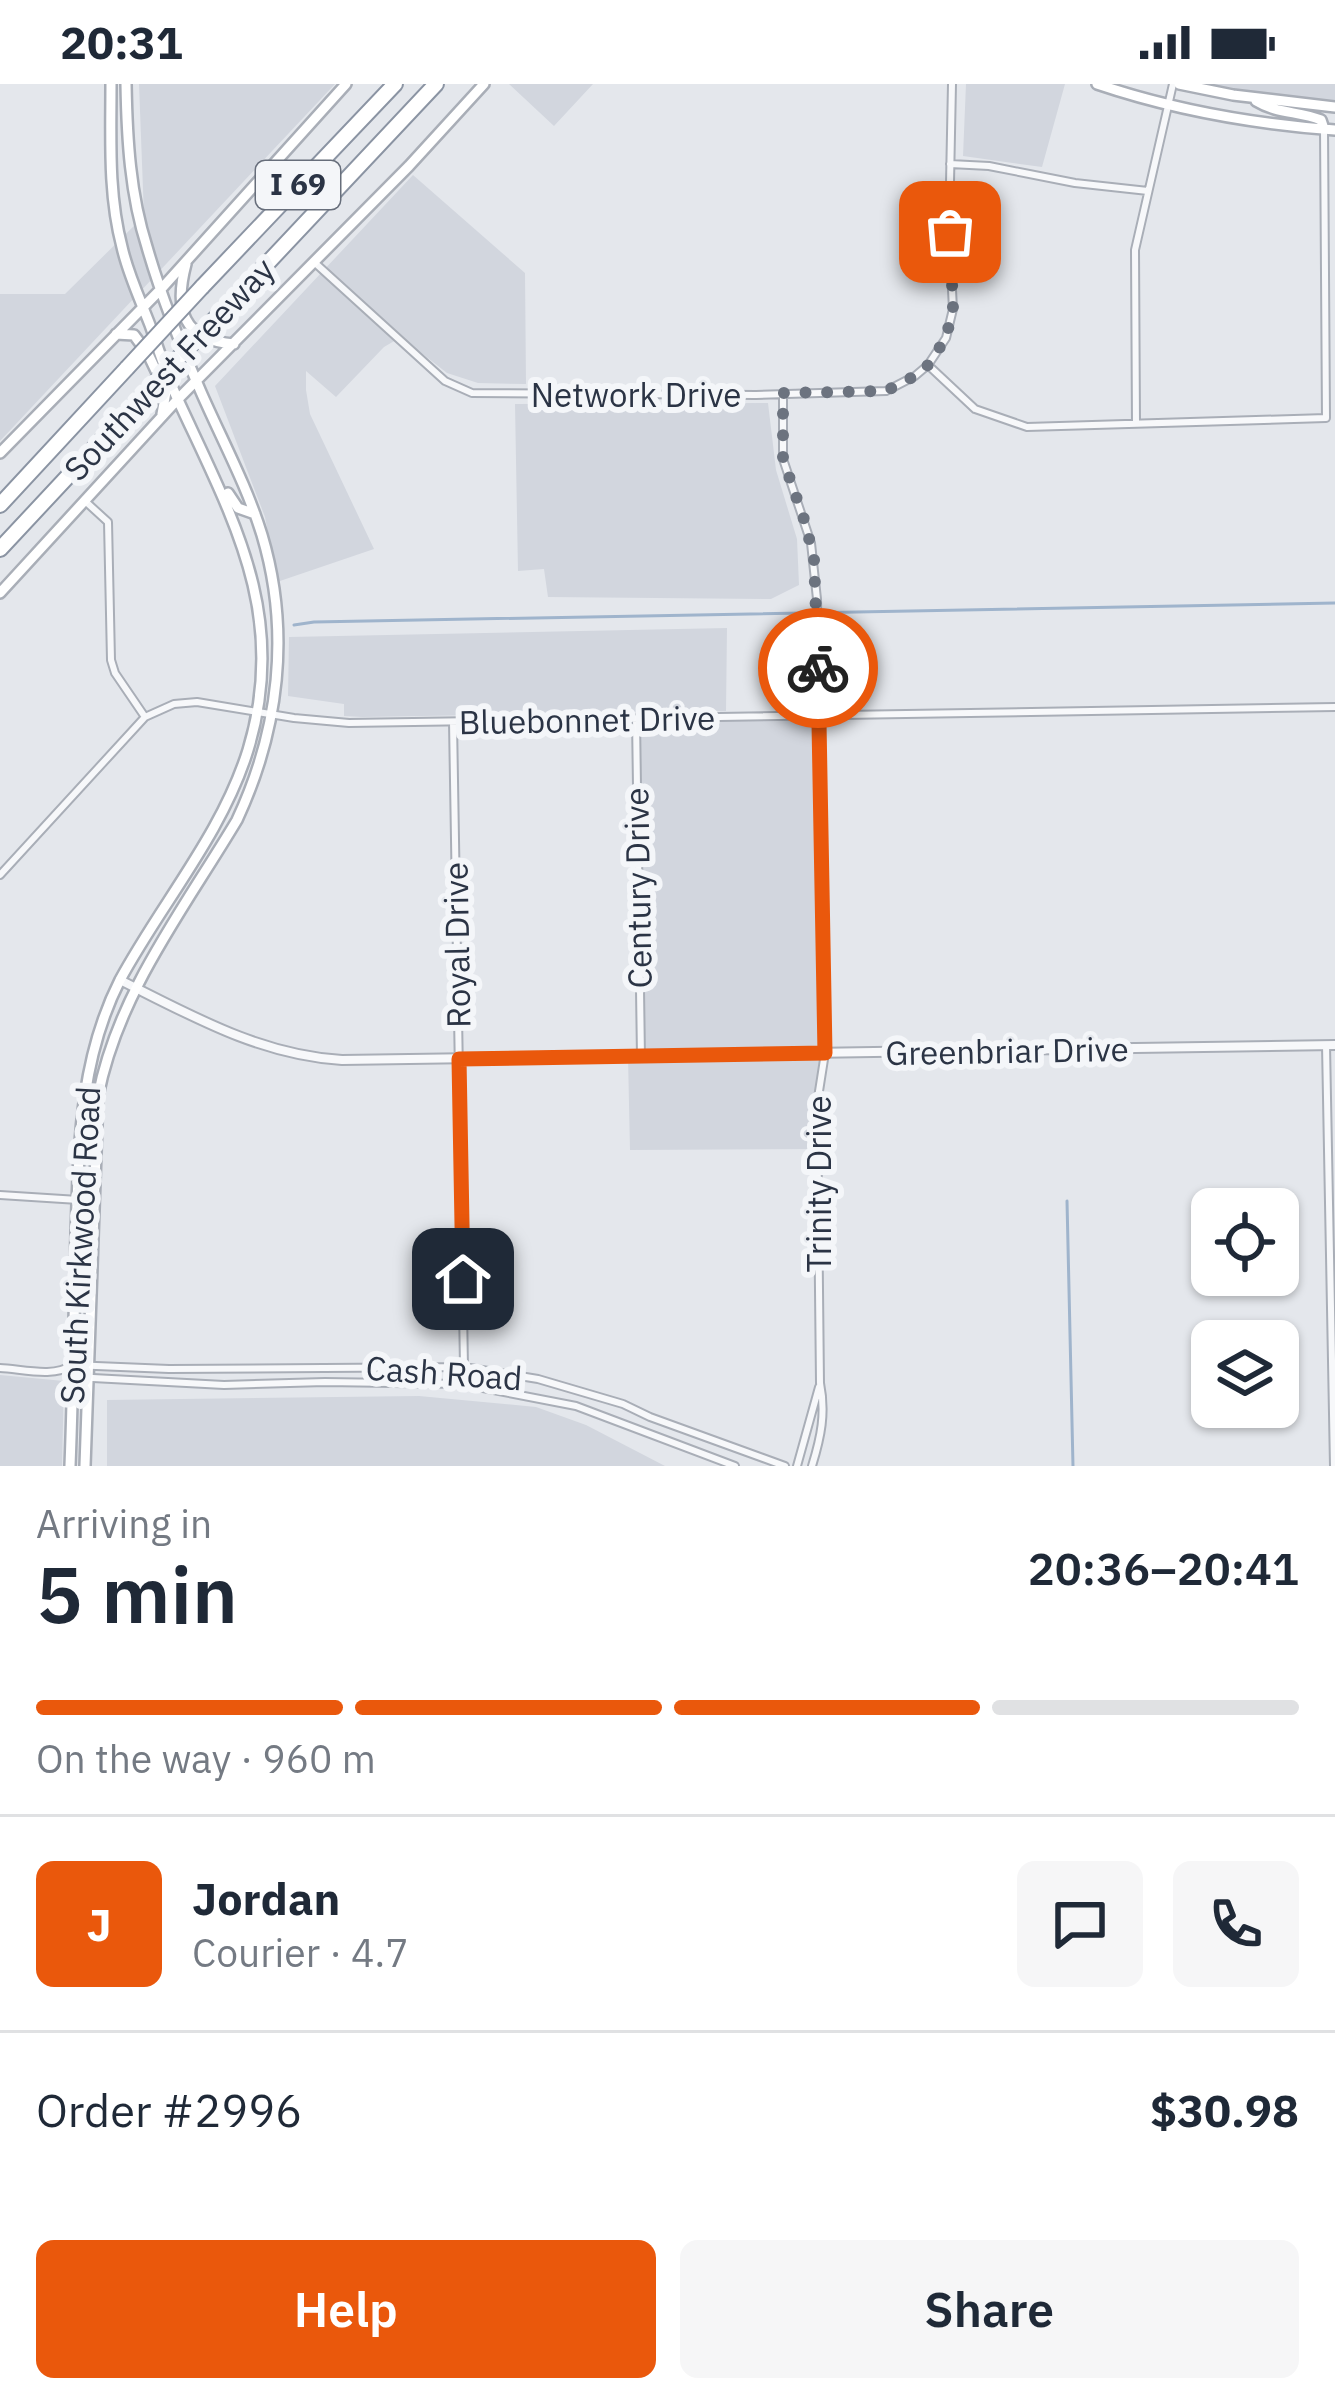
<!DOCTYPE html>
<html lang="en">
<head>
<meta charset="utf-8">
<style>
	body { margin:0; font-family:"IBM Plex Sans",sans-serif; background:#f6f6f7; color:#1f2937; height:100vh; display:flex; flex-direction:column; font-size:45px; white-space:nowrap }
	* { box-sizing:border-box; margin:0 }
	p { font-size:39px; color:#747a83 }
	.icon { flex:none; width:66px; height:66px; fill:none; stroke:currentColor; stroke-width:2; stroke-linecap:round; stroke-linejoin:round }
	.map { position:relative; height:1382px; overflow:hidden }
	.side { display:flex; flex-direction:column; background:#fff; flex:1 }
	.side>* { flex:none }
	.fabs { position:absolute; left:1191px; top:1104px; display:grid; gap:24px }
	.fabs a { display:grid; place-items:center; width:108px; height:108px; border-radius:18px; background:#fff; box-shadow:0 3px 9px #0004; font-size:60px }
	.pin { position:absolute; display:grid; place-items:center; width:102px; height:102px; color:#fff; margin:-51px; border-radius:24px; box-shadow:0 6px 18px #0006 }
	.courier { position:absolute; display:grid; place-items:center; width:120px; height:120px; margin:-60px; border:9px solid #ea580c; border-radius:50%; background:#fff; color:#222; box-shadow:0 3px 15px #0007 }
	.overview em { font-style:normal; font-weight:600 }
	.overview div { display:flex; flex-direction:column-reverse }
	.overview { display:flex; align-items:center; justify-content:space-between; height:204px; padding:0 36px }
	h1 { font-size:78px; font-weight:600; line-height:90px }
	.bar { display:grid; grid-template-columns:repeat(4,1fr); gap:18px 12px; align-content:center; height:144px; padding:0 36px }
	.bar i { height:15px; border-radius:9px; background:#e0e1e3 }
	.bar .selected { background:#ea580c }
	.bar p { grid-column:span 4 }
	.line { display:flex; align-items:center; gap:30px; padding:0 36px; border-top:3px solid #e0e1e3 }
	.line div { flex:1 }
	.round { display:grid; place-items:center; flex:none; width:126px; height:126px; border-radius:18px; background:#f6f6f7 }
	.action { display:flex; gap:24px; margin-top:auto; padding:24px 36px }
	.action a { flex:1; height:138px; border-radius:18px; background:#ea580c; color:#fff; font-size:48px; font-weight:600; line-height:138px; text-align:center }
	.action a+a { background:#f6f6f7; color:#1f2937 }
	.status { display:flex; justify-content:space-between; align-items:center; height:84px; padding:0 60px; background:#fff; direction:ltr }
	.status svg { height:33px; fill:currentColor }
	.map>svg:first-child { display:block }
	.built { fill:#d2d6de }
	.lines { fill:none; stroke-linecap:round; stroke-linejoin:round }
	.stream { stroke:#9fb4cc; stroke-width:3 }
	.minor-casing { stroke:#a9aeb7; stroke-width:10 }
	.tertiary-casing { stroke:#a9aeb7; stroke-width:12 }
	.secondary-casing { stroke:#a9aeb7; stroke-width:14 }
	.motorway-casing { stroke:#8b94a3; stroke-width:18 }
	.minor { stroke:#f7f8fa; stroke-width:6 }
	.tertiary { stroke:#f7f8fa; stroke-width:8 }
	.secondary { stroke:#fff; stroke-width:9 }
	.motorway { stroke:#fff; stroke-width:14 }
	.motorway-bridge-casing { stroke:#8b94a3; stroke-width:18; stroke-linecap:butt }
	.motorway-bridge { stroke:#fff; stroke-width:14 }
	.done { stroke:#6c737f; stroke-width:12; stroke-dasharray:0 21.6 }
	.route { stroke:#ea580c; stroke-width:15 }
	.labels { text-anchor:middle; stroke-width:12; stroke-linejoin:round; paint-order:stroke }
	.shield { fill:#f4f6f9; stroke:#676e7b; stroke-width:3 }
	.shield-label { font-size:30px; font-weight:bold; fill:#2b3445 }
	.street-label { font-size:33px; fill:#2b3445; stroke:#f4f6f9 }
</style>
</head>
<body>
<div class="status"><b>20:31</b><svg viewBox="0 0 49 12"><path d="M0 12V9h3v3zM5 12V6h3v6zM10 12V3h3v9zM15 12V0h3v12zM26 1h20v11H26zM47 4h2v5h-2z"/></svg></div>
<div class="map">
<svg width="1335" height="1382" viewBox="0 0 1335 1382">
	<rect width="100%" height="100%" fill="#e4e7ec"/>
	<path class="built" d="M139 0H335L0 357V210H65L144 132Z
		M509 0H593L554 42Z
		M966 0H1065L1042 83 963 72Z
		M1197 0H1335V19L1222 6Z
		M413 91 525 189 526 300 478 299 447 289 401 253 384 263 336 313 306 287V306L310 330 374 465 277 498 265 433 215 302Z
		M768 319 776 386 797 455 799 501 771 515 548 513 544 485 518 487 515 320Z
		M727 544 726 627 362 633 344 632V620L288 612 289 553Z
		M819 632 825 969 818 1005 817 1065 630 1066 628 973H640L636 635Z
		M0 1291 64 1297 62 1382H0Z
		M419 1312 536 1323 586 1341 665 1382H107V1316Z"/>
	<g class="lines">
		<path class="stream" d="M294 541 314 538 1335 519
			M1067 1117 1073 1382"/>
		<defs>
			<path id="minor" d="M950 80 989 82 1075 99 1148 107
				M314 178 445 297 472 309 756 311 886 307 915 292 928 281 946 254 953 225 949 148 952 0
				M928 281 975 325 1027 343 1326 334 1324 45
				M783 309V375L811 459 817 515 825 969 817 1020 820 1299C826 1329 821 1353 812 1382
				M1136 339 1135 166 1173 0
				M85 417 108 438 111 576 115 589 145 633
				M636 635 641 973
				M453 638 464 1283 462 1300
				M0 791 145 633 174 620 197 618 294 634 349 639 1335 623
				M1326 961 1334 1382
				M0 1111 94 1117
				M0 1284C22 1285 54 1294 72 1281L169 1285 464 1283 538 1295 623 1320 650 1333 785 1382
				M74 1293 224 1301 325 1298 462 1300 576 1322 735 1382
				M797 1382 819 1303"/>
			<path id="tertiary" d="M120 896C192 932 260 971 342 976L1335 961"/>
			<path id="secondary" d="M1097 0C1174 26 1254 40 1335 46
				M1179 0 1233 11 1335 23
				M1256 17C1277 30 1299 27 1321 36L1324 45
				M186 180C174 225 182 256 234 260
				M116 250 134 251 148 270 166 308 162 330
				M0 369 162 204 346 0
				M228 409 238 424 255 430
				M0 509 178 315 409 82 484 0
				M70 1382C73 1305 74 1227 76 1150 79 1062 79 977 120 896 161 820 222 750 248 666 289 532 233 435 179 318 167 293 159 266 150 241 140 215 128 190 122 163 108 110 111 55 111 0
				M85 1382 98 1012C118 909 184 825 237 736 279 646 291 548 262 451 247 402 222 356 201 308 181 262 161 212 147 163 130 110 127 55 126 0"/>
			<path id="motorway" d="M202 203 395 0
				M215 235 436 0
				M0 421 127 284
				M0 465 142 313"/>
		</defs>
		<use href="#minor" class="minor-casing"/>
		<use href="#tertiary" class="tertiary-casing"/>
		<use href="#secondary" class="secondary-casing"/>
		<use href="#motorway" class="motorway-casing"/>
		<use href="#minor" class="minor"/>
		<use href="#tertiary" class="tertiary"/>
		<use href="#secondary" class="secondary"/>
		<use href="#motorway" class="motorway"/>
		<defs>
			<path id="motorway-bridge" d="M127 284 202 203
				M142 313 215 235"/>
		</defs>
		<use href="#motorway-bridge" class="motorway-bridge-casing"/>
		<use href="#motorway-bridge" class="motorway-bridge"/>
	</g>
	<g class="lines">
		<path class="done" d="M818 584 814 475 805 438 783 375V309L886 307 915 292 928 281 946 254 953 224 950 148"/>
		<path class="route" d="M463 1195 459 975 825 969 818 584"/>
	</g>
	<g class="labels">
		<rect class="shield" x="256" y="77" width="84" height="48" rx="9"/>
		<g class="shield-label">
			<text x="298" y="111">I 69</text>
		</g>
		<g class="street-label">
			<text transform="translate(169 285) rotate(-47)" y="12">Southwest Freeway</text>
			<text x="636" y="323">Network Drive</text>
			<text transform="translate(587 636) rotate(-1)" y="12">Bluebonnet Drive</text>
			<text transform="translate(638 804) rotate(-91)" y="12">Century Drive</text>
			<text transform="translate(457 861) rotate(-91)" y="12">Royal Drive</text>
			<text transform="translate(1007 967) rotate(-1)" y="12">Greenbriar Drive</text>
			<text transform="translate(819 1100) rotate(-90)" y="12">Trinity Drive</text>
			<text transform="translate(80 1161) rotate(-87)" y="12">South Kirkwood Road</text>
			<text transform="translate(444 1289) rotate(4)" y="12">Cash Road</text>
		</g>
	</g>
</svg>
<div class="fabs">
<a><svg class="icon" aria-label="locate" viewBox="0 0 24 24"><circle cx="12" cy="12" r="6"/><path d="M12 2v4M12 18v4M2 12h4M18 12h4"/></svg></a>
<a><svg class="icon" aria-label="layers" viewBox="0 0 24 24"><path d="M12 4l9 5-9 5-9-5zM3 14l9 5 9-5"/></svg></a>
</div>
<div class="pin" style="left:950px;top:148px;background:#ea580c"><svg class="icon" aria-label="bag" viewBox="0 0 24 24"><path d="M5 8h14l-1 12H6zM9 8a3 3 0 0 1 6 0"/></svg></div>
<div class="pin" style="left:463px;top:1195px;background:#1f2937"><svg class="icon" aria-label="home" viewBox="0 0 24 24"><path d="M3 11l9-7 9 7M6 9v11h12V9"/></svg></div>
<div class="courier" style="left:818px;top:584px"><svg class="icon" aria-label="bike" viewBox="0 0 24 24"><circle cx="6" cy="16" r="4"/><circle cx="18" cy="16" r="4"/><path d="M6 16l4-8h5l3 8M10 8l3 8H6M13 5h3"/></svg></div>
</div>
<section class="side">
<div class="overview"><div><h1>5 min</h1><p>Arriving in</p></div><em>20:36–20:41</em></div>
<div class="bar"><i class="selected"></i><i class="selected"></i><i class="selected"></i><i></i><p>On the way · 960 m</p></div>
<div class="line" style="height:216px"><b class="round" style="background:#ea580c;color:#fff">J</b><div><b>Jordan</b><p>Courier · 4.7</p></div><a class="round"><svg class="icon" aria-label="chat" viewBox="0 0 24 24"><path d="M4 5h16v11H9l-5 4z"/></svg></a><a class="round"><svg class="icon" aria-label="phone" viewBox="0 0 24 24"><path d="M5 4h4l2 5-3 2q2 4 5 5l2-3 5 2v4C11 20 4 13 5 4z"/></svg></a></div>
<div class="line" style="height:156px"><div>Order #2996</div><b>$30.98</b></div>
<div class="action"><a>Help</a><a>Share</a></div>
</section>
</body>
</html>
